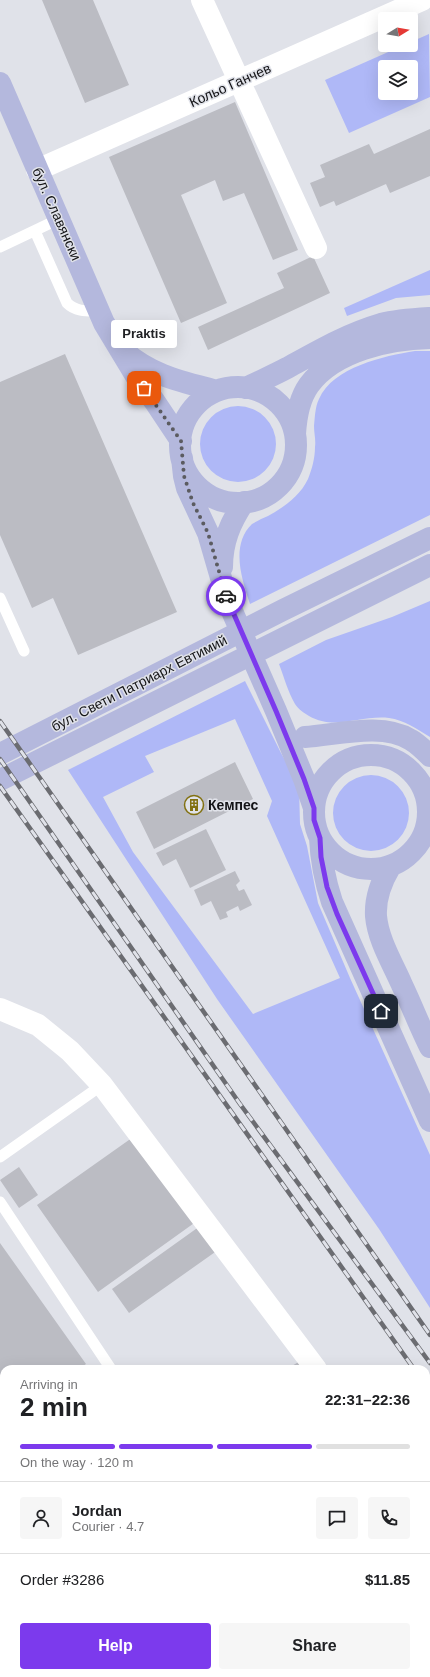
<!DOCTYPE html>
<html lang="en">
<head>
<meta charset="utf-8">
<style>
	body { margin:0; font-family:Arial,sans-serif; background:#f6f6f6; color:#202124; height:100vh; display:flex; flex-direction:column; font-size:15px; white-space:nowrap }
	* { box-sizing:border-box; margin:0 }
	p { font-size:13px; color:#757577 }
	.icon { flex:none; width:22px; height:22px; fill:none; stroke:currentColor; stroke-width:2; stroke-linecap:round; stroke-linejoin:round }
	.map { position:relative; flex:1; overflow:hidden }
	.side { position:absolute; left:0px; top:1365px; width:430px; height:312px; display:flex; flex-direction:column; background:#fff; border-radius:12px 12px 0 0; box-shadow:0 4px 16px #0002 }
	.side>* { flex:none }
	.needle { width:26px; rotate:79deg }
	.fabs { position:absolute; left:378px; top:12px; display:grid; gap:8px }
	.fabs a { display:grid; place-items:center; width:40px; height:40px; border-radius:4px; background:#fff; box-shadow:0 4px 16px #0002; font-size:20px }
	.pin { position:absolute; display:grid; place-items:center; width:34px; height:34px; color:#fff; margin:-17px; border-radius:8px; box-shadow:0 2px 6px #0006 }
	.courier { position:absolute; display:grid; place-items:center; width:40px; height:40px; margin:-20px; border:3px solid #7c3aed; border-radius:50%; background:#fff; color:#222; box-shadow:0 1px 5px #0007 }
	.bubble { position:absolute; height:28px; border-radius:4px; background:#fff; box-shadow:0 4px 16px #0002; font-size:13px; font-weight:700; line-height:28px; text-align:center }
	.summary em { font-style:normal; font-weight:700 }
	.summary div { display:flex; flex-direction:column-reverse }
	.summary { display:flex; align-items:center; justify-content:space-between; height:68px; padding:0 20px }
	h1 { font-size:26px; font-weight:700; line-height:30px }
	.bar { display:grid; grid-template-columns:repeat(4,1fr); gap:6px 4px; align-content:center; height:48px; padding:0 20px }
	.bar i { height:5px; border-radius:3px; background:#e0e0e0 }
	.bar .on { background:#7c3aed }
	.bar p { grid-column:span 4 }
	.line { display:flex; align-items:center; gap:10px; padding:0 20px; border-top:1px solid #e0e0e0 }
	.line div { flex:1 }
	.round { display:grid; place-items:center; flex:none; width:42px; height:42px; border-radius:4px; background:#f6f6f6 }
	.primary-button { display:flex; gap:8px; margin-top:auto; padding:8px 20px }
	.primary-button a { flex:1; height:46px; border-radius:4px; background:#7c3aed; color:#fff; font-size:16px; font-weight:700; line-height:46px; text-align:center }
	.primary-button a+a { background:#f6f6f6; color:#202124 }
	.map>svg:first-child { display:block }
	.green { fill:#afb8f7; fill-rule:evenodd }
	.building { fill:#bbbcc3 }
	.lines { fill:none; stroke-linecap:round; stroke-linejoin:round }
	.lane { stroke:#fff; stroke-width:11 }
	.street { stroke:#fff; stroke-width:22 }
	.primary { stroke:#b4b8dd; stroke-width:22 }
	.rail-casing { stroke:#6b6c71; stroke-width:4.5 }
	.rail { stroke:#e0e2e9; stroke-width:3; stroke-dasharray:9; stroke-linecap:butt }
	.done { stroke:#5b5b60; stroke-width:4; stroke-dasharray:0 7.2 }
	.route { stroke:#7c3aed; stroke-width:5 }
	.labels { text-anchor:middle; stroke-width:3; stroke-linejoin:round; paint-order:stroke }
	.street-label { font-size:14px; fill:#131316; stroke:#e0e2e9 }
	.poi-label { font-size:14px; font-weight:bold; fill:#131316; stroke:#e0e2e9; text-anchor:start }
</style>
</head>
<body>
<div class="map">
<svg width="430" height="1677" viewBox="0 0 430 1677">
	<rect width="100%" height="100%" fill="#e0e2e9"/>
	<path class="green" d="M429 34 430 97 349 133 325 80 404 45H411V42ZM385 67H411V93H385Z
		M430 270V295L396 298 347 316 344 308Z
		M415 351H430V515L250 604C242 580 230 545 252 524 257 521 263 518 268 516 284 507 300 496 308 479 312 469 315 458 315 447 316 440 314 433 314 426 315 417 315 407 319 399 333 367 384 356 415 351Z
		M200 444a38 38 0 1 1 76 0a38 38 0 1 1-76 0Z
		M430 601V737C417 729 404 720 389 718 360 715 335 731 309 716 304 713 298 709 295 704 288 692 284 677 279 664L326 640 392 617Z
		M245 681 281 753 299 786 300 824 307 846 318 903 350 978 430 1155V1308L379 1229 217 999 68 770ZM235 719 272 801 267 816 340 978 253 1014 133 852 103 797 154 772 145 756Z
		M333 813a38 38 0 1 1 76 0a38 38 0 1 1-76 0Z"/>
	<path class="building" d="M42 0H93L129 85 85 103Z
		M235 102 298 250 273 260 244 193 223 201 215 180 181 195 227 303 181 323 109 157Z
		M430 129V176L390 193 386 184 336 206 334 201 320 207 310 183 325 177 320 165 369 144 374 154Z
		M313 256 330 293 208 350 198 327 284 288 277 273Z
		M65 354 177 612 78 655 53 598 32 608 0 535V382Z
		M235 762 253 799 154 849 136 812Z
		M206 829 226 870 190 888 176 859 163 866 156 853Z
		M235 871 240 881 236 885 239 891 244 889 252 905 240 911 238 906 226 912 228 917 220 920 211 901 201 906 194 890Z
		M136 1135 197 1221 98 1292 37 1205Z
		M19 1167 38 1195 19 1208 0 1180Z
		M200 1226 218 1250 129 1313 112 1289Z
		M0 1243 86 1364 79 1369H4V1422L0 1425Z
		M300 1361 304 1369H287Z
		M35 1673H68L61 1677H38Z
		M176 1673H269L271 1677H169Z"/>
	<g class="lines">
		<path class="lane" d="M35 231 67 303C76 312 87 311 99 311
			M0 247 59 219
			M0 598 24 651
			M0 1157 102 1085
			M0 1202 111 1369
			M0 1642 4 1637
			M301 1673 303 1677"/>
		<path class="street" d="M202 0 316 248
			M37 170 422 0
			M0 1009 38 1025 70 1051 102 1085 316 1369
			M426 1515 430 1520"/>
		<path class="primary" d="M0 83 104 323 136 376 155 402 181 441
			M125 352C152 376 184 382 217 391
			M180 445a58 58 0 1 1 116 0a58 58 0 1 1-116 0Z
			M246 388C260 381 274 375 287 368 318 351 347 334 381 324 397 320 414 319 430 318
			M295 434C296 417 299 399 309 385 335 350 390 339 430 338
			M182 458 184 476 187 488 208 533 228 602 276 711 304 779 314 808
			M222 567C222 542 230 523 244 502
			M305 737C337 735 382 722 411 740 418 744 424 750 430 756
			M0 754 283 610 430 538
			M314 812a57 57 0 1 1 114 0a57 57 0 1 1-114 0Z
			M0 780 430 565
			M320 838C321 861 325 881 332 902L430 1121
			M390 867C381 882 375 898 376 916 378 940 393 964 402 985 412 1006 420 1027 430 1047"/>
		<defs>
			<path id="rail" d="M0 721 430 1335
				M0 759 240 1104 430 1363
				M0 786 414 1369
				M426 1386 430 1392"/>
		</defs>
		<use href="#rail" class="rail-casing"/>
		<use href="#rail" class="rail"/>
	</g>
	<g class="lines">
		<path class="done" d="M144 388 181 441 184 476 193 503 208 533 226 596"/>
		<path class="route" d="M226 596 276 711 304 779 314 808V820L320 838 321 857 327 887 337 914 381 1011"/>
	</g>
	<defs>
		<symbol id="building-ring" viewBox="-11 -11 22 22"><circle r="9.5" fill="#e0e2e9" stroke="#827111" stroke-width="1.5"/><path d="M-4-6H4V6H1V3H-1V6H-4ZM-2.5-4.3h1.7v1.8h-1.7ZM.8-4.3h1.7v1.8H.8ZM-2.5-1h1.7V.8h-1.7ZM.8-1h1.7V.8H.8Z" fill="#827111"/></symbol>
	</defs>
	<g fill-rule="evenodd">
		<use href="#building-ring" x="183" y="794" width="22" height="22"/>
	</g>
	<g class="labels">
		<g class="street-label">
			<text transform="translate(230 85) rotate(-24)" y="5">Кольо Ганчев</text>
			<text transform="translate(57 214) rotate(66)" y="5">бул. Славянски</text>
			<text transform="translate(139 683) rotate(-27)" y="5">бул. Свети Патриарх Евтимий</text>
		</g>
		<g class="poi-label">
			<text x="208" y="810">Кемпес</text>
		</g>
	</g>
</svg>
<div class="fabs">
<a><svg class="needle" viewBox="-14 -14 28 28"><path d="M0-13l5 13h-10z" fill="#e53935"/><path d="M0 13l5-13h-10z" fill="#757577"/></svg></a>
<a><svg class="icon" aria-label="layers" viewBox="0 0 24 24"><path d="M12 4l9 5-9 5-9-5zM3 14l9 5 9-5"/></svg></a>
</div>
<div class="pin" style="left:144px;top:388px;background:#ea580c"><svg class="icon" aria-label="bag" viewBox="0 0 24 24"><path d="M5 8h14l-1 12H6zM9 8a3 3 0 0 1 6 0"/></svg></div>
<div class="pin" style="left:381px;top:1011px;background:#1f2937"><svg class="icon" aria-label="home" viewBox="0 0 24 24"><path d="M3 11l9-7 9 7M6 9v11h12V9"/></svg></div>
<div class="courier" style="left:226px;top:596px"><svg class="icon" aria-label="car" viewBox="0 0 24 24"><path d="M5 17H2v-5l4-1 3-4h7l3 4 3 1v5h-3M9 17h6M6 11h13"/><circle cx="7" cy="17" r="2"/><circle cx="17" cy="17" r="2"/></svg></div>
<div class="bubble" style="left:111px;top:320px;width:66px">Praktis</div>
<section class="side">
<div class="summary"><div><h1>2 min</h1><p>Arriving in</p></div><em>22:31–22:36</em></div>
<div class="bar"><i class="on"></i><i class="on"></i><i class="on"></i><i></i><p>On the way · 120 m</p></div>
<div class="line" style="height:72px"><a class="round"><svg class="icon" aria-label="person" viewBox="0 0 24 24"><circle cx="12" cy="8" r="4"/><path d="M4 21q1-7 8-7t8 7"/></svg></a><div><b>Jordan</b><p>Courier · 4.7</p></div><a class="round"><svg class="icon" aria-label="chat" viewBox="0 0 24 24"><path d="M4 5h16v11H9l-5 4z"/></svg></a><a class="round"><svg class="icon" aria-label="phone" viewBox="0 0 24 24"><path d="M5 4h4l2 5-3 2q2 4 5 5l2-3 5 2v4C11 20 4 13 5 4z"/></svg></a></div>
<div class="line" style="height:52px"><div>Order #3286</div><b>$11.85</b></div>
<div class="primary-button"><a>Help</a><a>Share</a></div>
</section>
</div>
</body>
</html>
